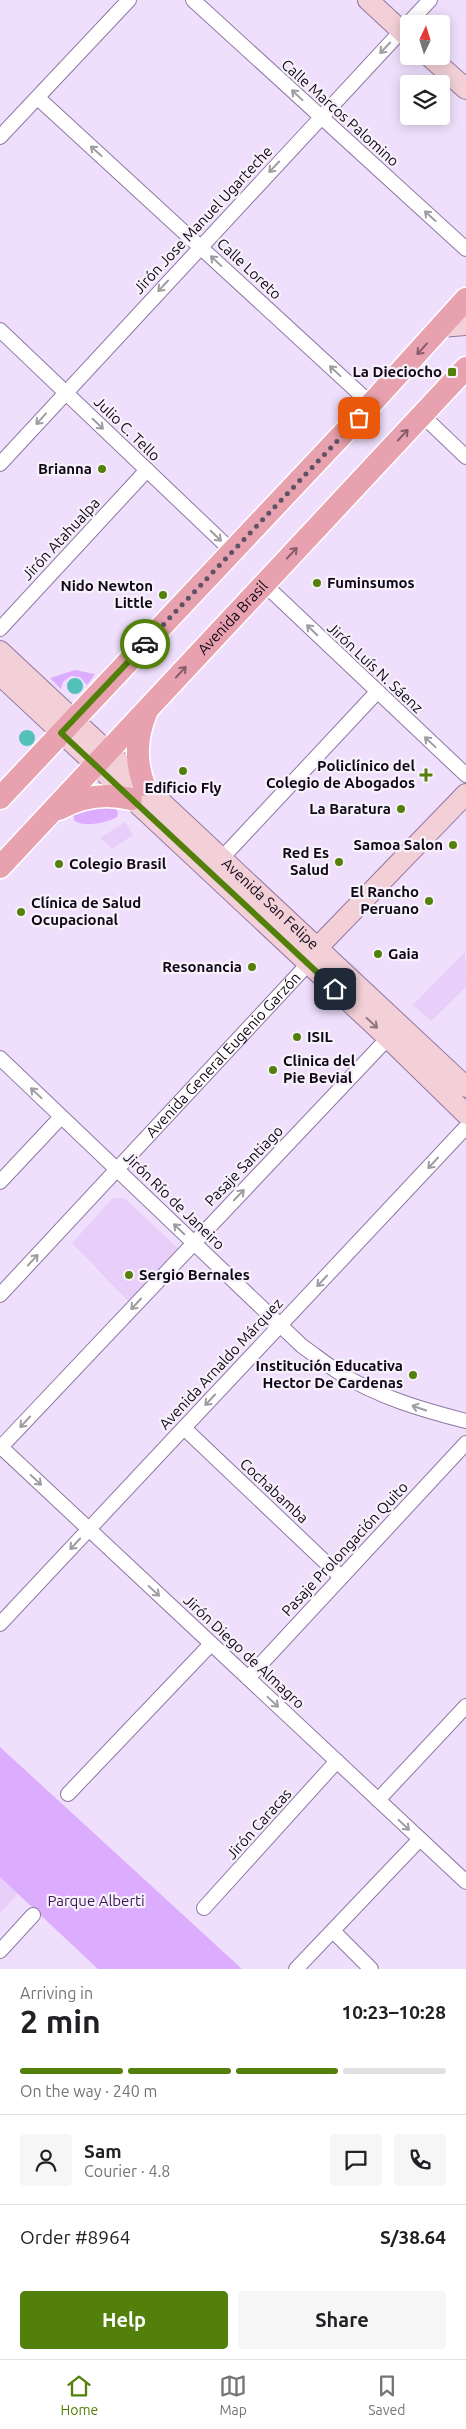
<!DOCTYPE html>
<html lang="en">
<head>
<meta charset="utf-8">
<style>
	body { margin:0; font-family:Ubuntu,sans-serif; background:#f6f6f6; color:#202124; height:100vh; display:flex; flex-direction:column; font-size:19px; white-space:nowrap }
	* { box-sizing:border-box; margin:0 }
	p { font-size:16px; color:#757577 }
	.icon { flex:none; width:28px; height:28px; fill:none; stroke:currentColor; stroke-width:2; stroke-linecap:round; stroke-linejoin:round }
	.map { position:relative; height:1969px; overflow:hidden }
	.sheet { display:flex; flex-direction:column; background:#fff; flex:1 }
	.sheet>* { flex:none }
	.needle { width:32px; rotate:4deg }
	.controls { position:absolute; left:400px; top:15px; display:grid; gap:10px }
	.controls a { display:grid; place-items:center; width:50px; height:50px; border-radius:5px; background:#fff; box-shadow:0 2px 12px #0003; font-size:25px }
	.pin { position:absolute; display:grid; place-items:center; width:42px; height:42px; color:#fff; margin:-21px; border-radius:10px; box-shadow:0 2px 8px #0006 }
	.courier { position:absolute; display:grid; place-items:center; width:50px; height:50px; margin:-25px; border:4px solid #53800a; border-radius:50%; background:#fff; color:#222; box-shadow:0 1px 6px #0007 }
	.summary em { font-style:normal; font-weight:700 }
	.summary div { display:flex; flex-direction:column-reverse }
	.summary { display:flex; align-items:center; justify-content:space-between; height:85px; padding:0 20px }
	h1 { font-size:32px; font-weight:700; line-height:38px }
	.bar { display:grid; grid-template-columns:repeat(4,1fr); gap:8px 5px; align-content:center; height:60px; padding:0 20px }
	.bar i { height:6px; border-radius:4px; background:#e0e0e0 }
	.bar .current { background:#53800a }
	.bar p { grid-column:span 4 }
	.line { display:flex; align-items:center; gap:12px; padding:0 20px; border-top:1px solid #e0e0e0 }
	.line div { flex:1 }
	.round { display:grid; place-items:center; flex:none; width:52px; height:52px; border-radius:5px; background:#f6f6f6 }
	.button { display:flex; gap:10px; margin-top:auto; padding:10px 20px }
	.button a { flex:1; height:58px; border-radius:5px; background:#53800a; color:#fff; font-size:20px; font-weight:700; line-height:58px; text-align:center }
	.button a+a { background:#f6f6f6; color:#202124 }
	.tab-bar { display:flex; justify-content:space-around; align-items:center; height:70px; border-top:1px solid #e0e0e0; background:#fff; font-size:14px; color:#757577 }
	.tab-bar a { display:grid; justify-items:center; gap:2px }
	.tab-bar .current { color:#53800a }
	.map>svg:first-child { display:block }
	.built { fill:#e7cffa }
	.green { fill:#dcadff }
	.water { fill:#51c1ba }
	.lines { fill:none; stroke-linecap:round; stroke-linejoin:round }
	.street-casing { stroke:#9077a3; stroke-width:16 }
	.secondary-casing { stroke:#9077a3; stroke-width:22 }
	.primary-casing { stroke:#fff; stroke-width:25 }
	.street { stroke:#fff; stroke-width:14 }
	.secondary { stroke:#f3d0d7; stroke-width:20 }
	.primary { stroke:#e8a1af; stroke-width:22 }
	.oneway { stroke:#9f9ca2 }
	.oneway2 { stroke:#875c6a }
	.oneway3 { stroke:#8d7680 }
	.done { stroke:#5e5366; stroke-width:5; stroke-dasharray:0 9 }
	.route { stroke:#53800a; stroke-width:6 }
	.poi-dot { fill:#53800a; stroke:#f6f1fa; stroke-width:2 }
	.labels { text-anchor:middle; stroke-width:4.5; stroke-linejoin:round; paint-order:stroke }
	.street-label { font-size:15px; fill:#100716; stroke:#f6f1fa }
	.poi-label { font-size:15px; font-weight:bold; fill:#100716; stroke:#f6f1fa; text-anchor:end }
	.park-label { font-size:15px; fill:#401459; stroke:#f6f1fa }
</style>
</head>
<body>
<div class="map">
<svg width="466" height="1969" viewBox="0 0 466 1969">
	<rect width="100%" height="100%" fill="#efdffc"/>
	<path class="built" d="M125 822 133 835 112 849 100 838Z
		M465 952 466 987 431 1021 413 1005Z
		M113 1198H124L179 1249 129 1302 72 1243Z
		M0 1877 18 1894 0 1913Z"/>
	<path class="green" d="M75 670 95 674 87 685 80 677 71 676 63 682 61 689 50 678Z
		M108 806 114 807 118 812 117 817C106 823 83 828 74 820L73 815 77 811Z
		M0 1747 242 1969H98L0 1877Z"/>
	<path class="water" d="M67 686a8 8 0 1 1 16 0a8 8 0 1 1-16 0Z
		M19 738a8 8 0 1 1 16 0a8 8 0 1 1-16 0Z"/>
	<g class="lines">
		<defs>
			<g id="street">
				<path d="M193 0 466 249"/>
				<path d="M38 98 371 404"/>
				<path d="M0 137 129 0"/>
				<path d="M0 330 233 552"/>
				<path d="M422 415 466 457"/>
				<path d="M0 464 430 0"/>
				<path d="M263 583 466 775"/>
				<path d="M0 629 147 470"/>
				<path d="M222 858 377 692"/>
				<path d="M0 1058 302 1346C315 1355 327 1365 340 1373 378 1397 423 1410 466 1421"/>
				<path d="M0 1182 61 1117"/>
				<path id="s1" d="M0 1295 308 964"/>
				<path d="M184 1428 341 1577"/>
				<path d="M0 1446 466 1882"/>
				<path d="M1 1447 388 1038"/>
				<path d="M0 1624 466 1127"/>
				<path d="M248 1678 466 1443"/>
				<path d="M68 1794 211 1644"/>
				<path d="M378 1800 466 1706"/>
				<path d="M204 1908 337 1761"/>
				<path d="M333 1931 371 1969"/>
				<path d="M0 1951 33 1915"/>
				<path d="M296 1969 420 1839"/>
			</g>
			<g id="secondary">
				<path d="M368 0 409 38"/>
				<path d="M429 56 466 89"/>
				<path d="M441 327 466 325"/>
				<path id="s2" d="M0 651 466 1087"/>
				<path d="M0 675 388 1038 466 1114"/>
				<path d="M312 958 318 947 466 794"/>
			</g>
			<g id="primary">
				<path d="M144 785C135 761 136 737 146 713"/>
				<path d="M0 798 371 404 466 299"/>
				<path d="M59 809C82 796 106 793 131 799"/>
				<path id="s3" d="M0 867 466 368"/>
			</g>
		</defs>
		<use href="#street" class="street-casing"/>
		<use href="#secondary" class="secondary-casing"/>
		<use href="#primary" class="primary-casing"/>
		<use href="#street" class="street"/>
		<use href="#secondary" class="secondary"/>
		<use href="#primary" class="primary"/>
	</g>
	<defs><path id="oneway-shaft" d="M-6 0H5M1.5-3L5.5 0L1.5 3" fill="none" stroke-width="1.6" stroke-linecap="round" stroke-linejoin="round" transform="scale(1.25)"/></defs>
	<g class="oneway">
		<use href="#oneway-shaft" transform="translate(385 48) rotate(133)"/>
		<use href="#oneway-shaft" transform="translate(297 95) rotate(-137)"/>
		<use href="#oneway-shaft" transform="translate(96 151) rotate(-138)"/>
		<use href="#oneway-shaft" transform="translate(274 167) rotate(133)"/>
		<use href="#oneway-shaft" transform="translate(430 216) rotate(-138)"/>
		<use href="#oneway-shaft" transform="translate(216 261) rotate(-137)"/>
		<use href="#oneway-shaft" transform="translate(163 286) rotate(133)"/>
		<use href="#oneway-shaft" transform="translate(335 371) rotate(-137)"/>
		<use href="#oneway-shaft" transform="translate(41 419) rotate(132)"/>
		<use href="#oneway-shaft" transform="translate(98 424) rotate(44)"/>
		<use href="#oneway-shaft" transform="translate(216 536) rotate(44)"/>
		<use href="#oneway-shaft" transform="translate(312 630) rotate(-136)"/>
		<use href="#oneway-shaft" transform="translate(430 742) rotate(-137)"/>
		<use href="#oneway-shaft" transform="translate(36 1093) rotate(-137)"/>
		<use href="#oneway-shaft" transform="translate(433 1163) rotate(133)"/>
		<use href="#oneway-shaft" transform="translate(239 1195) rotate(-46)"/>
		<use href="#oneway-shaft" transform="translate(179 1229) rotate(-136)"/>
		<use href="#oneway-shaft" transform="translate(33 1260) rotate(-47)"/>
		<use href="#oneway-shaft" transform="translate(322 1281) rotate(133)"/>
		<use href="#oneway-shaft" transform="translate(136 1304) rotate(133)"/>
		<use href="#oneway-shaft" transform="translate(210 1400) rotate(133)"/>
		<use href="#oneway-shaft" transform="translate(419 1408) rotate(-161)"/>
		<use href="#oneway-shaft" transform="translate(25 1422) rotate(133)"/>
		<use href="#oneway-shaft" transform="translate(36 1480) rotate(43)"/>
		<use href="#oneway-shaft" transform="translate(75 1544) rotate(133)"/>
		<use href="#oneway-shaft" transform="translate(154 1591) rotate(43)"/>
		<use href="#oneway-shaft" transform="translate(273 1702) rotate(43)"/>
		<use href="#oneway-shaft" transform="translate(404 1825) rotate(43)"/>
	</g>
	<g class="oneway2">
		<use href="#oneway-shaft" transform="translate(422 349) rotate(132)"/>
		<use href="#oneway-shaft" transform="translate(403 435) rotate(-47)"/>
		<use href="#oneway-shaft" transform="translate(292 553) rotate(-47)"/>
		<use href="#oneway-shaft" transform="translate(181 672) rotate(-47)"/>
	</g>
	<use class="oneway3" href="#oneway-shaft" transform="translate(372 1023) rotate(43)"/>
	<g class="lines">
		<path class="done" d="M145 644 359 418"/>
		<path class="route" d="M145 644 61 733 335 989"/>
	</g>
	<g class="poi-dot">
		<rect x="447" y="367" width="10" height="10" rx="2.5"/>
		<circle cx="102" cy="469" r="5"/>
		<circle cx="317" cy="583" r="5"/>
		<circle cx="163" cy="595" r="5"/>
		<circle cx="183" cy="771" r="5"/>
		<path d="M423.5 767.5h5v5h5v5h-5v5h-5v-5h-5v-5h5z"/>
		<circle cx="401" cy="809" r="5"/>
		<circle cx="453" cy="845" r="5"/>
		<circle cx="339" cy="862" r="5"/>
		<circle cx="59" cy="864" r="5"/>
		<circle cx="429" cy="901" r="5"/>
		<circle cx="21" cy="912" r="5"/>
		<circle cx="378" cy="954" r="5"/>
		<circle cx="252" cy="967" r="5"/>
		<circle cx="297" cy="1037" r="5"/>
		<circle cx="273" cy="1070" r="5"/>
		<circle cx="129" cy="1275" r="5"/>
		<circle cx="413" cy="1375" r="5"/>
	</g>
	<g class="labels">
		<g class="street-label">
			<text transform="translate(340 113) rotate(42)" y="5">Calle Marcos Palomino</text>
			<text transform="translate(203 220) rotate(-47)" y="5">Jirón Jose Manuel Ugarteche</text>
			<text transform="translate(249 269) rotate(43)" y="5">Calle Loreto</text>
			<text transform="translate(127 429) rotate(44)" y="5">Julio C. Tello</text>
			<text transform="translate(61 539) rotate(-47)" y="5">Jirón Atahualpa</text>
			<text dy="5" stroke="none"><textPath href="#s3" startOffset="341">Avenida Brasil</textPath></text>
			<text transform="translate(375 668) rotate(43)" y="5">Jirón Luís N. Sáenz</text>
			<text dy="5" stroke="none"><textPath href="#s2" startOffset="370">Avenida San Felipe</textPath></text>
			<text dy="5" stroke="none"><textPath href="#s1" startOffset="328">Avenida General Eugenio Garzón</textPath></text>
			<text transform="translate(244 1166) rotate(-46)" y="5">Pasaje Santiago</text>
			<text transform="translate(174 1201) rotate(44)" y="5">Jirón Río de Janeiro</text>
			<text transform="translate(221 1364) rotate(-47)" y="5">Avenida Arnaldo Márquez</text>
			<text transform="translate(274 1491) rotate(43)" y="5">Cochabamba</text>
			<text transform="translate(345 1549) rotate(-47)" y="5">Pasaje Prolongación Quito</text>
			<text transform="translate(244 1652) rotate(43)" y="5">Jirón Diego de Almagro</text>
			<text transform="translate(259 1824) rotate(-48)" y="5">Jirón Caracas</text>
		</g>
		<g class="poi-label">
			<text x="442" y="377">La Dieciocho</text>
			<text x="92" y="474">Brianna</text>
			<text x="327" y="588" text-anchor="start">Fuminsumos</text>
			<text x="153" y="591">Nido Newton<tspan x="153" dy="17">Little</tspan></text>
			<text x="415" y="771">Policlínico del<tspan x="415" dy="17">Colegio de Abogados</tspan></text>
			<text x="183" y="793" text-anchor="middle">Edificio Fly</text>
			<text x="391" y="814">La Baratura</text>
			<text x="443" y="850">Samoa Salon</text>
			<text x="329" y="858">Red Es<tspan x="329" dy="17">Salud</tspan></text>
			<text x="69" y="869" text-anchor="start">Colegio Brasil</text>
			<text x="419" y="897">El Rancho<tspan x="419" dy="17">Peruano</tspan></text>
			<text x="31" y="908" text-anchor="start">Clínica de Salud<tspan x="31" dy="17">Ocupacional</tspan></text>
			<text x="388" y="959" text-anchor="start">Gaia</text>
			<text x="242" y="972">Resonancia</text>
			<text x="307" y="1042" text-anchor="start">ISIL</text>
			<text x="283" y="1066" text-anchor="start">Clinica del<tspan x="283" dy="17">Pie Bevial</tspan></text>
			<text x="139" y="1280" text-anchor="start">Sergio Bernales</text>
			<text x="403" y="1371">Institución Educativa<tspan x="403" dy="17">Hector De Cardenas</tspan></text>
		</g>
		<g class="park-label">
			<text x="96" y="1906">Parque Alberti</text>
		</g>
	</g>
</svg>
<div class="controls">
<a><svg class="needle" viewBox="-14 -14 28 28"><path d="M0-13l5 13h-10z" fill="#e53935"/><path d="M0 13l5-13h-10z" fill="#757577"/></svg></a>
<a><svg class="icon" aria-label="layers" viewBox="0 0 24 24"><path d="M12 4l9 5-9 5-9-5zM3 14l9 5 9-5"/></svg></a>
</div>
<div class="pin" style="left:359px;top:418px;background:#ea580c"><svg class="icon" aria-label="bag" viewBox="0 0 24 24"><path d="M5 8h14l-1 12H6zM9 8a3 3 0 0 1 6 0"/></svg></div>
<div class="pin" style="left:335px;top:989px;background:#1f2937"><svg class="icon" aria-label="home" viewBox="0 0 24 24"><path d="M3 11l9-7 9 7M6 9v11h12V9"/></svg></div>
<div class="courier" style="left:145px;top:644px"><svg class="icon" aria-label="car" viewBox="0 0 24 24"><path d="M5 17H2v-5l4-1 3-4h7l3 4 3 1v5h-3M9 17h6M6 11h13"/><circle cx="7" cy="17" r="2"/><circle cx="17" cy="17" r="2"/></svg></div>
</div>
<section class="sheet">
<div class="summary"><div><h1>2 min</h1><p>Arriving in</p></div><em>10:23–10:28</em></div>
<div class="bar"><i class="current"></i><i class="current"></i><i class="current"></i><i></i><p>On the way · 240 m</p></div>
<div class="line" style="height:90px"><a class="round"><svg class="icon" aria-label="person" viewBox="0 0 24 24"><circle cx="12" cy="8" r="4"/><path d="M4 21q1-7 8-7t8 7"/></svg></a><div><b>Sam</b><p>Courier · 4.8</p></div><a class="round"><svg class="icon" aria-label="chat" viewBox="0 0 24 24"><path d="M4 5h16v11H9l-5 4z"/></svg></a><a class="round"><svg class="icon" aria-label="phone" viewBox="0 0 24 24"><path d="M5 4h4l2 5-3 2q2 4 5 5l2-3 5 2v4C11 20 4 13 5 4z"/></svg></a></div>
<div class="line" style="height:65px"><div>Order #8964</div><b>S/38.64</b></div>
<div class="button"><a>Help</a><a>Share</a></div>
</section>
<nav class="tab-bar">
<a class="current"><svg class="icon" aria-label="home" viewBox="0 0 24 24"><path d="M3 11l9-7 9 7M6 9v11h12V9"/></svg>Home</a>
<a><svg class="icon" aria-label="map" viewBox="0 0 24 24"><path d="M3 6l6-2 6 2 6-2v14l-6 2-6-2-6 2zM9 4v14M15 6v14"/></svg>Map</a>
<a><svg class="icon" aria-label="saved" viewBox="0 0 24 24"><path d="M7 4h10v16l-5-4-5 4z"/></svg>Saved</a>
</nav>
</body>
</html>
